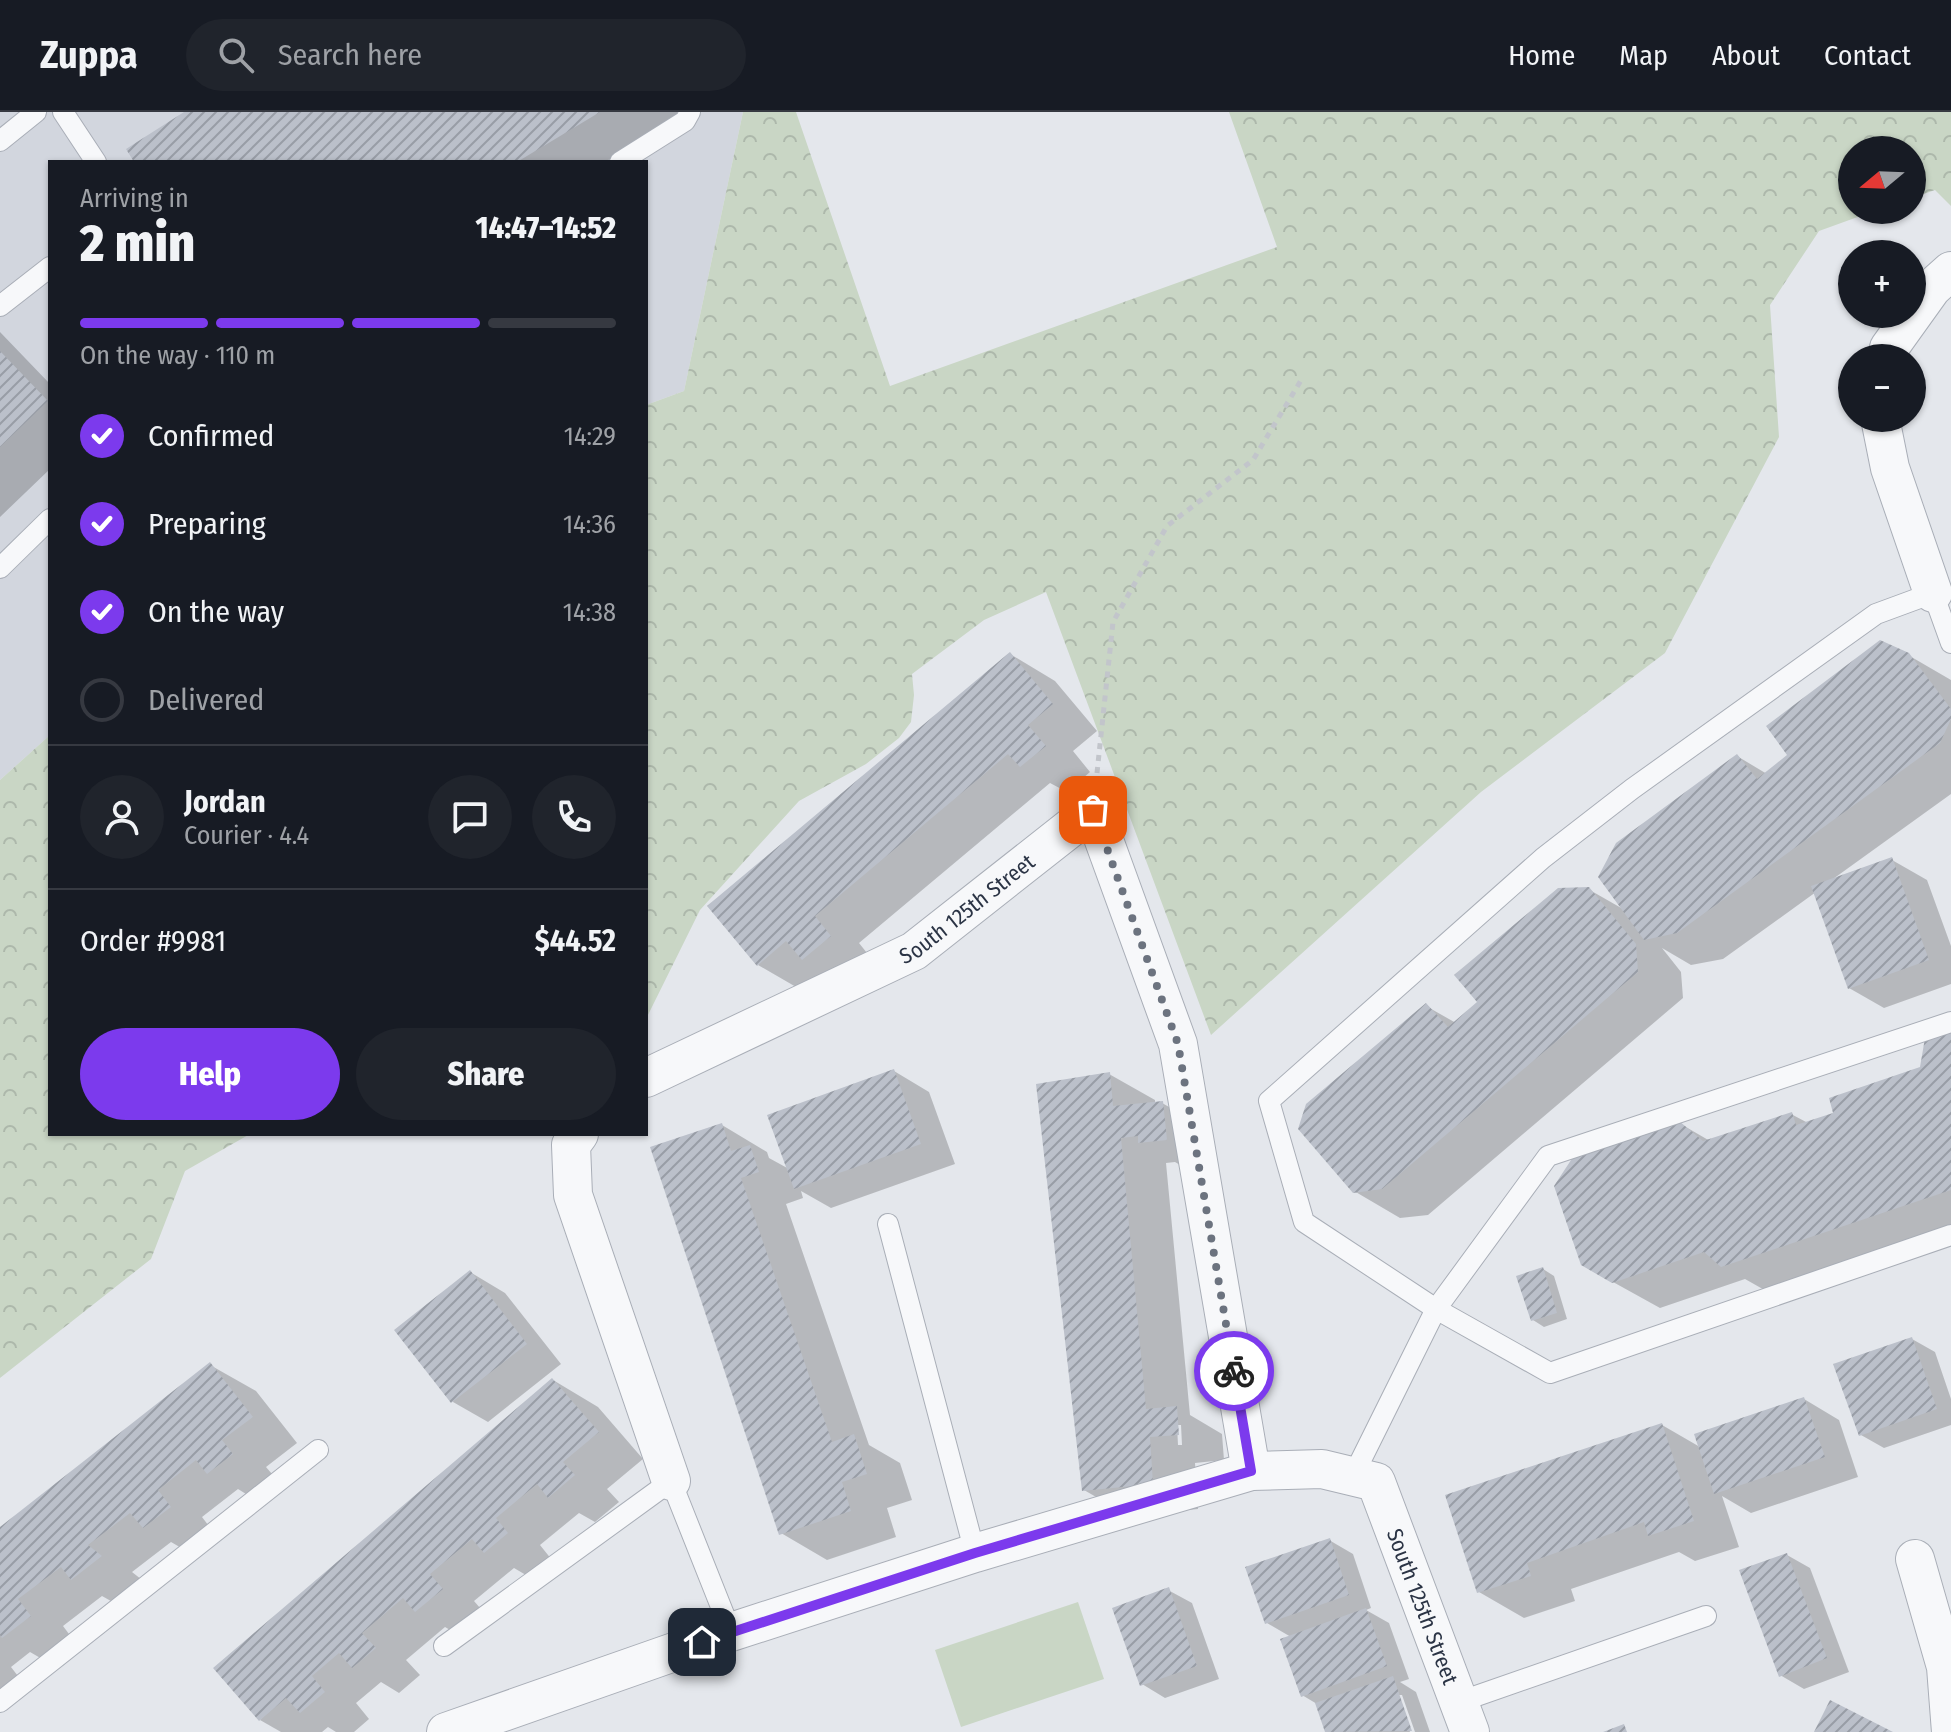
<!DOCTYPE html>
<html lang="en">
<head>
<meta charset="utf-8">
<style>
	body { margin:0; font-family:"Fira Sans Condensed",sans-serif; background:#20242c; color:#f1f3f6; height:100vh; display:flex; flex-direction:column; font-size:30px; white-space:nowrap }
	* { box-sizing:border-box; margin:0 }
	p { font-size:26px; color:#9ea1a6 }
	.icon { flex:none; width:44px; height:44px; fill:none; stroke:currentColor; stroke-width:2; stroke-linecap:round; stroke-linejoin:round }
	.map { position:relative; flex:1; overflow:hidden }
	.drawer { position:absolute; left:48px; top:48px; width:600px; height:976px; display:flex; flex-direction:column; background:#171b24; border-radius:0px; box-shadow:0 2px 6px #0004 }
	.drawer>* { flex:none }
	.needle { width:52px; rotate:251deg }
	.buttons { position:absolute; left:1838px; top:24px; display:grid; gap:16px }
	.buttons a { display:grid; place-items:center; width:88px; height:88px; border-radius:50%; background:#171b24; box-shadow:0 2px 6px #0004; font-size:40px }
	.pin { position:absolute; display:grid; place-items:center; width:68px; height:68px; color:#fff; margin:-34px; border-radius:16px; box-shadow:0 4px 12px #0006 }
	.courier { position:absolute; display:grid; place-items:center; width:80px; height:80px; margin:-40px; border:6px solid #7c3aed; border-radius:50%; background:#fff; color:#222; box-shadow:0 2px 10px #0007 }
	.summary em { font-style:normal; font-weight:800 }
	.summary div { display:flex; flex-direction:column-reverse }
	.summary { display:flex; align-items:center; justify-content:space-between; height:136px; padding:0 32px }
	h1 { font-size:52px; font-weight:800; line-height:60px }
	.bar { display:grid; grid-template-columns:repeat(4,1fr); gap:12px 8px; align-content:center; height:96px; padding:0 32px }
	.bar i { height:10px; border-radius:6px; background:#363941 }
	.bar .on { background:#7c3aed }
	.bar p { grid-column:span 4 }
	.line { display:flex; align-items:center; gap:20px; padding:0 32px; border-top:2px solid #363941 }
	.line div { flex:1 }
	.round { display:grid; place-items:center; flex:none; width:84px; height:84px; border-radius:42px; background:#20242c }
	ol { padding:0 32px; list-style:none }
	li { display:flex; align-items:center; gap:24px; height:88px }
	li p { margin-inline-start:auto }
	li .icon { padding:8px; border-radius:50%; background:#7c3aed; color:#fff; stroke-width:4 }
	li:last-child { color:#9ea1a6 }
	li i { width:44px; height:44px; border:4px solid #363941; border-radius:50% }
	.button { display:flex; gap:16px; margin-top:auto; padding:16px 32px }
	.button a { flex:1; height:92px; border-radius:48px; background:#7c3aed; color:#fff; font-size:32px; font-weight:800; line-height:92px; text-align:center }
	.button a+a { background:#20242c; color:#f1f3f6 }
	header { display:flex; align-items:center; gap:48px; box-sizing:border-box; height:112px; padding:0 40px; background:#171b24; border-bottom:2px solid #363941 }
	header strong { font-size:38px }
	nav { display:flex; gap:44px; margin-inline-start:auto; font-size:28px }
	.search { width:560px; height:72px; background:#20242c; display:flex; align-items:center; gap:20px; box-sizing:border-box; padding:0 28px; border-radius:44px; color:#9ea1a6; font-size:30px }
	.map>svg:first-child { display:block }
	.built { fill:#d2d6de }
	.forest { fill:url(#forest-crowns) }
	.green { fill:#c9d6c5 }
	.shadow { fill:#0003; fill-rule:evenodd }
	.building { fill:url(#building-hatch) }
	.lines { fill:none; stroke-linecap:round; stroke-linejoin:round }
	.service-casing { stroke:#a9aeb7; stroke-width:22 }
	.minor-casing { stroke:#a9aeb7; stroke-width:40 }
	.path { stroke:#c2c5cb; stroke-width:5; stroke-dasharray:6 6; stroke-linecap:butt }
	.service { stroke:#f7f8fa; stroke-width:20 }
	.minor { stroke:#f7f8fa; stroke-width:38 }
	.done { stroke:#6c737f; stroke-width:8; stroke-dasharray:0 14.4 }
	.route { stroke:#7c3aed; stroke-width:10 }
	.labels { text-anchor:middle; stroke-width:6; stroke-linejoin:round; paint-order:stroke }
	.street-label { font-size:22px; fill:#2b3445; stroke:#f4f6f9 }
</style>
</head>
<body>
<header>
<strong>Zuppa</strong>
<div class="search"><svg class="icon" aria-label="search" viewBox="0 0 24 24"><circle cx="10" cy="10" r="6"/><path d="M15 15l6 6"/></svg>Search here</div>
<nav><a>Home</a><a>Map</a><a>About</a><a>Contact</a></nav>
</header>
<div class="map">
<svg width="1951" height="1620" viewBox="0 0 1951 1620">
	<defs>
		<pattern id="forest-crowns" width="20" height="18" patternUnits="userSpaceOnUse" patternTransform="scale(2)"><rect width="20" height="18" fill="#c9d6c5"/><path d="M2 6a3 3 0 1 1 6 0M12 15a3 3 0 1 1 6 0" fill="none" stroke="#adb8ab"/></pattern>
		<pattern id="building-hatch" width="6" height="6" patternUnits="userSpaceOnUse" patternTransform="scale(2)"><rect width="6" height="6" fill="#bbc0ca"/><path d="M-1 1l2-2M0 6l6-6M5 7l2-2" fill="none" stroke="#989da6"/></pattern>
	</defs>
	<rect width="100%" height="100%" fill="#e4e7ec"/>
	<path class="built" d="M0 0H743L684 279 646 293V50H50V623L0 668Z"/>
	<path class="forest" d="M743 0H796L890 274 1277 135 1229 0H1951V94L1935 78 1912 86V38H1852V98H1877L1819 119 1770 193 1779 325 1665 541 1481 680 1211 923 1046 480 984 508 912 562 914 583 911 610 899 626 866 652 799 689 700 798 646 907V293L684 279Z
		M50 623V1022H250L185 1059 151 1147 0 1266V668Z"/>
	<path class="green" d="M1078 1490 1104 1567 961 1615 935 1538Z"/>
	<path class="shadow" d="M188 0H677L680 5 605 50H136Z
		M0 220 50 272V357L0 405Z
		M1010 542 1055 569 1097 619 1073 639 1090 660 1067 680 1050 671 859 831 875 851 803 879 758 853Z
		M1908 543 1951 568V682L1833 767 1892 748 1927 768 1951 834V872L1884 896 1849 876 1816 780 1723 847 1691 853 1662 836 1681 860 1683 886 1428 1103 1400 1106 1354 1079 1426 894 1456 911 1480 890 1588 777 1623 797 1737 644 1767 662Z
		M1951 920V1119L1768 1180 1745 1167 1660 1196 1613 1170 1679 1011 1710 1029 1791 1002 1808 1011 1835 1002 1922 957Z
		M894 959 929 980 955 1052 831 1096 801 1079 803 1086 786 1092 869 1333 900 1351 912 1388 887 1396 896 1425 827 1448 781 1421 722 1013 767 1040 769 1046 789 1057Z
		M1109 962 1155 988V992L1162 991 1208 1017 1185 1056 1175 1050 1166 1051 1190 1303 1222 1322 1224 1348 1195 1351 1198 1397 1129 1404 1084 1378ZM1177 1313H1181L1182 1333H1178Z
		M1543 1157 1554 1164 1567 1207 1544 1215 1533 1208Z
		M470 1160 505 1181 561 1252 488 1310 453 1290Z
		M1912 1227 1935 1240 1951 1287V1313L1884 1336 1861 1323Z
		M210 1253 256 1279 297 1331 266 1355 278 1369 254 1387 238 1377 202 1405 215 1422 190 1441 171 1430 132 1460 146 1471 118 1493 102 1484 63 1514 75 1530 49 1551 30 1540 11 1555 21 1568 0 1584V1418Z
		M553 1268 598 1295 643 1347 607 1377 619 1390 595 1410 579 1401 540 1433 552 1448 531 1466 514 1456 474 1489 487 1504 462 1525 445 1515 406 1548 420 1563 399 1581 381 1570 356 1591 369 1607 354 1620H336L328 1615 322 1620H281L260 1608Z
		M1804 1287 1839 1308 1858 1365 1751 1401 1722 1384 1739 1435 1695 1449 1679 1440 1571 1477 1575 1489 1524 1506 1479 1480 1662 1313 1700 1335Z
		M1329 1428 1353 1442 1371 1496 1366 1498 1389 1511 1409 1567 1400 1570 1416 1580 1430 1620H1415L1402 1583H1398L1410 1620H1327L1317 1592 1302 1583 1291 1525 1267 1511Z
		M1787 1443 1810 1456 1849 1560 1804 1577 1780 1563Z
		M1168 1478 1192 1491 1219 1567 1165 1586 1142 1572Z"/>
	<path class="building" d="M184 0H600L517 50H134L126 37Z
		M0 239 48 289 0 335Z
		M1880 528 1909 541 1951 597V607L1940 631 1677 821 1644 828 1598 765 1616 731 1737 642 1757 667 1787 643 1766 614Z
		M1010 540 1053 592 1028 613 1046 634 1020 655 1008 642 815 804 831 824 802 848 786 829 757 854 707 794Z
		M1892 745 1929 848 1848 877 1811 774Z
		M1589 775 1636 832 1638 860 1382 1077 1353 1081 1298 1017 1306 992 1426 891 1448 915 1477 890 1454 863 1558 776Z
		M1951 918V1078L1721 1155 1704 1140 1612 1171 1581 1153 1554 1074 1573 1045 1679 1009 1703 1029 1792 1000 1796 1013 1833 1001 1829 986 1920 955 1925 926Z
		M894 957 921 1032 794 1077 767 1003Z
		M1110 960 1113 994 1163 989 1167 1028 1138 1031V1024L1121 1026 1146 1297 1177 1294 1179 1323 1150 1325 1153 1372 1082 1379 1036 972Z
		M722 1011 731 1039 750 1033 759 1060 741 1066 832 1330 854 1322 867 1362 842 1370 851 1399 779 1423 650 1035Z
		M1543 1155 1557 1201 1531 1209 1516 1164Z
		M470 1158 527 1232 451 1291 394 1218Z
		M1912 1225 1937 1297 1859 1324 1833 1252Z
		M210 1250 253 1305 222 1328 233 1342 207 1362 196 1348 158 1378 171 1395 143 1416 130 1401 88 1433 102 1444 71 1468 61 1455 18 1487 31 1504 2 1526 0 1523V1415Z
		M552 1266 599 1320 563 1350 575 1363 548 1386 537 1372 496 1406 508 1421 484 1441 472 1427 430 1462 443 1477 415 1500 403 1486 362 1521 376 1536 352 1556 339 1541 312 1564 325 1580 300 1601 286 1586 259 1609 213 1556Z
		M1804 1285 1825 1345 1714 1382 1694 1322Z
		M1662 1311 1694 1409 1648 1424 1644 1410 1527 1451 1531 1464 1477 1481 1445 1383Z
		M1330 1426 1349 1483 1265 1512 1245 1455Z
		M1787 1441 1827 1546 1779 1565 1739 1458Z
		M1169 1475 1197 1554 1140 1574 1112 1496Z
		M1366 1496 1387 1554 1301 1585 1280 1527Z
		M1393 1564 1412 1619 1325 1620 1315 1591Z
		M1830 1588 1893 1620H1814Z
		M1624 1612 1627 1620H1603Z"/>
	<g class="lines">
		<defs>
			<path id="service" d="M63 0 96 50
				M0 29 36 0
				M620 50 685 9 690 0
				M0 194 50 155
				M0 456 50 407
				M1951 531 1933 481 1876 502 1632 677 1543 746 1269 989 1304 1110 1436 1197 1550 1261 1951 1123
				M888 1112 975 1441
				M1353 1364 1436 1197 1548 1044 1951 910
				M444 1534 671 1369 731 1520
				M0 1590 318 1338
				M1459 1590 1706 1504"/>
			<g id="minor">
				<path d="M1887 246 1889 236 1932 176 1951 159"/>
				<path d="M1880 306 1890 356 1933 481"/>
				<path id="s1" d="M646 966 914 839 1093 698 1178 932 1251 1359"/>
				<path d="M579 1022 571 1033 573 1083 671 1369"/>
				<path d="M1915 1447 1946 1555 1951 1620"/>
				<path id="s2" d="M446 1620 731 1520 975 1441 1251 1359 1322 1357 1376 1370 1470 1620"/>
			</g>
		</defs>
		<use href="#service" class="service-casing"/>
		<use href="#minor" class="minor-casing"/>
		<path class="path" d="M1097 661 1113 510 1167 414 1253 348 1303 265"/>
		<use href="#service" class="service"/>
		<use href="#minor" class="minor"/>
	</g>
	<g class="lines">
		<path class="done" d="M1093 698 1178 932 1234 1259"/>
		<path class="route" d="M702 1530 975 1441 1251 1359 1234 1259"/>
	</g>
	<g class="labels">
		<g class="street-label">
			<text dy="8" stroke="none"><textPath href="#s1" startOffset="364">South 125th Street</textPath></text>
			<text dy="8" stroke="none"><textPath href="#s2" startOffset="1106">South 125th Street</textPath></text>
		</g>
	</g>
</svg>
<div class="buttons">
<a><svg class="needle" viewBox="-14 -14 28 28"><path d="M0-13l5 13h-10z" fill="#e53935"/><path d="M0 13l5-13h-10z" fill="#9ea1a6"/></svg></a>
<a>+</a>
<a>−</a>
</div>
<div class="pin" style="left:1093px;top:698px;background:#ea580c"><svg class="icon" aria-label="bag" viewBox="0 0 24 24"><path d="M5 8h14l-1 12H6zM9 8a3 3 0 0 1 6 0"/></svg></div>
<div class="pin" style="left:702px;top:1530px;background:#1f2937"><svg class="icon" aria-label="home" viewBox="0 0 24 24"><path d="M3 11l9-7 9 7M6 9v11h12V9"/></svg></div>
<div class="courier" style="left:1234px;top:1259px"><svg class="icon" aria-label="bike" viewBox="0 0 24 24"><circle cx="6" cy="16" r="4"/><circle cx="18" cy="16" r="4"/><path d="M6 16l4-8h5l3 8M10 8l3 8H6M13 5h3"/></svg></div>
<section class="drawer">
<div class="summary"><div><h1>2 min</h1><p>Arriving in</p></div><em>14:47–14:52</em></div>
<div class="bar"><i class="on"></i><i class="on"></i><i class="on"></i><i></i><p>On the way · 110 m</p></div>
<ol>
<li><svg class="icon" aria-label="check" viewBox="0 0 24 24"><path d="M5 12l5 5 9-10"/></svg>Confirmed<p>14:29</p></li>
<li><svg class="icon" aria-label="check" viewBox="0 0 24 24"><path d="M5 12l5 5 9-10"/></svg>Preparing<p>14:36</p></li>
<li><svg class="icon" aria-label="check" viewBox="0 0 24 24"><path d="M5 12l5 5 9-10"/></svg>On the way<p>14:38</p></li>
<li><i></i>Delivered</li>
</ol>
<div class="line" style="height:144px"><a class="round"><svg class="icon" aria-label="person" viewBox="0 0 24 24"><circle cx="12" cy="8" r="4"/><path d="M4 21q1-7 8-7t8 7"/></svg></a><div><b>Jordan</b><p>Courier · 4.4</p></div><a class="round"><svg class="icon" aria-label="chat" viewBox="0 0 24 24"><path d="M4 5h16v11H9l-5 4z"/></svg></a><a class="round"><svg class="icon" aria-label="phone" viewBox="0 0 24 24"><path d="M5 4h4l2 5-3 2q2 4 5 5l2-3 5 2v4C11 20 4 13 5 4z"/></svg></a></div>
<div class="line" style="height:104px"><div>Order #9981</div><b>$44.52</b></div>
<div class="button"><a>Help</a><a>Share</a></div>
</section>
</div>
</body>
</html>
